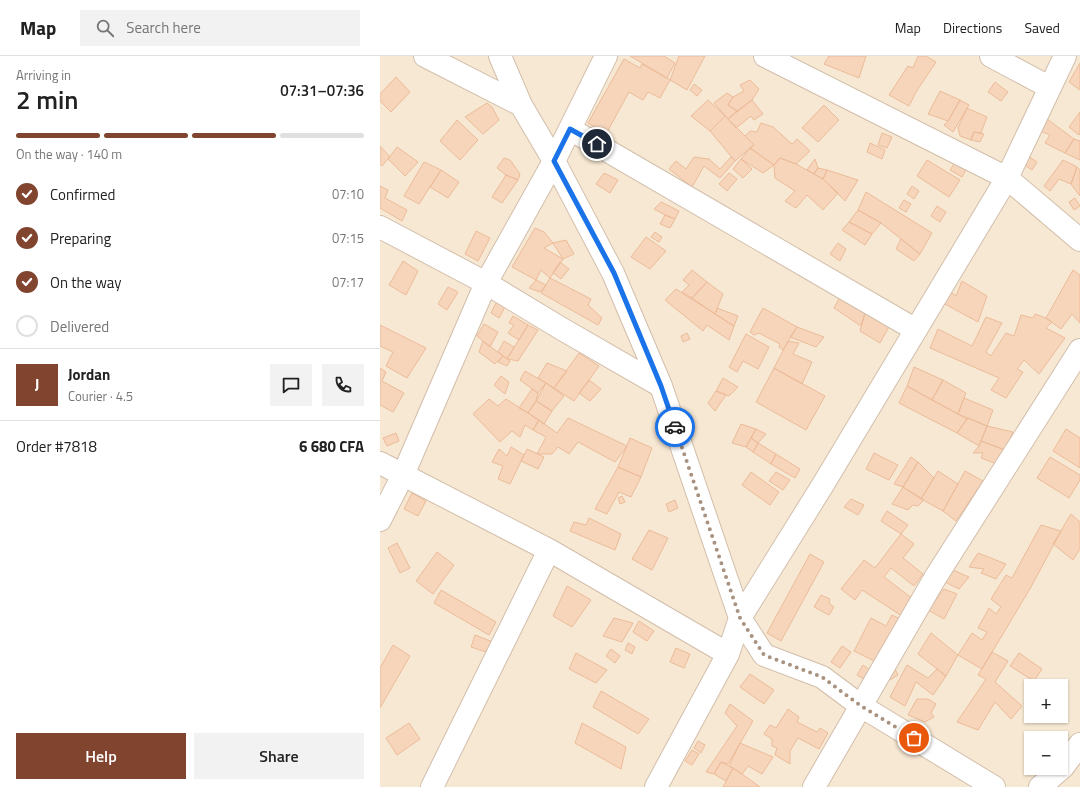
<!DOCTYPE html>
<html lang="en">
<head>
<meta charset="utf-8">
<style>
	body { margin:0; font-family:"Titillium Web",sans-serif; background:#f2f2f2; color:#222; height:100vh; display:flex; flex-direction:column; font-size:15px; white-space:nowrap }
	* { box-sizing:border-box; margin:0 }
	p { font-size:13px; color:#767676 }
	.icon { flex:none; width:22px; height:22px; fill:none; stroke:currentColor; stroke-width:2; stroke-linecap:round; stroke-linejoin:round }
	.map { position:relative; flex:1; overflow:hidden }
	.drawer { display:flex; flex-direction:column; background:#fff; width:380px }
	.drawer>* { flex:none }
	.fabs { position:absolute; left:644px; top:623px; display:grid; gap:8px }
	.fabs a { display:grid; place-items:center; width:44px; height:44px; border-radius:0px; background:#fff; box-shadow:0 1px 3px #0004; font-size:20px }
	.pin { position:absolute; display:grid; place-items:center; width:34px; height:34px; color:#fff; margin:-17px; border:2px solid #fff; border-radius:50%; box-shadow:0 1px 4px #0007 }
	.courier { position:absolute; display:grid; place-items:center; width:40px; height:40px; margin:-20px; border:3px solid #1a73e8; border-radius:50%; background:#fff; color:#222; box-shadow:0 1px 5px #0007 }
	.summary em { font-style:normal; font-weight:600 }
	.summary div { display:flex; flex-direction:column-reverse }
	.summary { display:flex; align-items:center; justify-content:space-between; height:68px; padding:0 16px }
	h1 { font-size:26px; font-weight:600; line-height:30px }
	.bar { display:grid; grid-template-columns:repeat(4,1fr); gap:6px 4px; align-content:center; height:48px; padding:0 16px }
	.bar i { height:5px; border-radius:3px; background:#e0e0e0 }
	.bar .active { background:#81442f }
	.bar p { grid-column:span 4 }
	.line { display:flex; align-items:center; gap:10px; padding:0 16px; border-top:1px solid #e0e0e0 }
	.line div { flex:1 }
	.round { display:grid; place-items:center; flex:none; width:42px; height:42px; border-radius:0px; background:#f2f2f2 }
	ol { padding:0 16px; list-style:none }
	li { display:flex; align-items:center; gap:12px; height:44px }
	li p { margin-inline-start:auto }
	li .icon { padding:4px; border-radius:50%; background:#81442f; color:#fff; stroke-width:4 }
	li:last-child { color:#767676 }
	li i { width:22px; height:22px; border:2px solid #e0e0e0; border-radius:50% }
	.button { display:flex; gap:8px; margin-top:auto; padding:8px 16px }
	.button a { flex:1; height:46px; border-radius:0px; background:#81442f; color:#fff; font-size:16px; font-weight:600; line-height:46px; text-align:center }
	.button a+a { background:#f2f2f2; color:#222 }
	header { display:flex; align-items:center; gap:24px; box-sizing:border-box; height:56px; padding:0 20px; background:#fff; border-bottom:1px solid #e0e0e0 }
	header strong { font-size:19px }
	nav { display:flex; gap:22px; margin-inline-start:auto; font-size:14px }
	.search { width:280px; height:36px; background:#f2f2f2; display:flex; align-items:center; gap:10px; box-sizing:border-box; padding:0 14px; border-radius:0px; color:#767676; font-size:15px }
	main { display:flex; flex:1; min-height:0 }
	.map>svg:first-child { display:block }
	.residential { fill:#f7e8d3; fill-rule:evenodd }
	.building { fill:#f7d5ba; stroke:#ecbb99 }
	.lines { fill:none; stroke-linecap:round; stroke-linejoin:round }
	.minor-casing { stroke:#d2beaa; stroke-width:24 }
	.minor { stroke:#fff; stroke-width:22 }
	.done { stroke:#a9927f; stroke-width:4; stroke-dasharray:0 7.2 }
	.route { stroke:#1a73e8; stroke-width:5 }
</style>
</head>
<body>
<header>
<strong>Map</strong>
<div class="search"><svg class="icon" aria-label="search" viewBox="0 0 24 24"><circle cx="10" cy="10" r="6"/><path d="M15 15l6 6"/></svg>Search here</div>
<nav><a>Map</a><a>Directions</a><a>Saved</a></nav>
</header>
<main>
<section class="drawer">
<div class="summary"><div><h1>2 min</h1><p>Arriving in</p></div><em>07:31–07:36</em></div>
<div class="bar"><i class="active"></i><i class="active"></i><i class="active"></i><i></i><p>On the way · 140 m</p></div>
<ol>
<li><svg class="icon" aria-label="check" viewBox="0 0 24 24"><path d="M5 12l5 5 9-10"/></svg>Confirmed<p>07:10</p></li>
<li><svg class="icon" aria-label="check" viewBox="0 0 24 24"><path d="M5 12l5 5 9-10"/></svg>Preparing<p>07:15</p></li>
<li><svg class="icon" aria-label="check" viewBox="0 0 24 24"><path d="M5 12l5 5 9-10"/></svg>On the way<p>07:17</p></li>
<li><i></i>Delivered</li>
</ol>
<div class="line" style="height:72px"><b class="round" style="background:#81442f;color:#fff">J</b><div><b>Jordan</b><p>Courier · 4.5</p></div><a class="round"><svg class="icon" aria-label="chat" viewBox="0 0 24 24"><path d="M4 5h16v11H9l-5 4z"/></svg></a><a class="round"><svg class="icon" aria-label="phone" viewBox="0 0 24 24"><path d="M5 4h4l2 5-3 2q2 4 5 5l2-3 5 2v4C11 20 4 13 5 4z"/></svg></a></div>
<div class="line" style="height:52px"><div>Order #7818</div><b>6 680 CFA</b></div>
<div class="button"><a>Help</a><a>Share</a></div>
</section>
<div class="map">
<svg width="700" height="731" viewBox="0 0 700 731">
	<rect width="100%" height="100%" fill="#fff6e6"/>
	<path class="residential" d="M0 0H700V731H0ZM651 630H681V660H651ZM651 682H681V712H651Z"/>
	<path class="building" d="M250 0H284L295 7 287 22Z
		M299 0H325L307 34 290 24Z
		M449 0H486L479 22 444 8Z
		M538 0H546L556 6 536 36 529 50 509 39 528 10 533 12Z
		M244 3 260 12 262 8 290 24 280 42 268 36 263 44 249 36 226 78 208 67Z
		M700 7V34L689 26Z
		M16 21 30 36 11 56 0 45V38Z
		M370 24 379 33 372 44 357 55 348 49 353 41 364 35 360 29Z
		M615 26 628 36 621 45 608 36Z
		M314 28 322 34 317 40 310 34Z
		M560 35 580 44 568 65 548 58Z
		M347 37 353 41 348 49 357 55 348 63 334 47Z
		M328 44 345 60 330 75 311 60Z
		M372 44 383 58 374 64 371 60 356 72 348 63Z
		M580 44 589 49 573 76 564 69 568 65Z
		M107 47 112 51 119 64 103 78 85 61Z
		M444 49 459 64 438 86 422 72Z
		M587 52 607 61 601 77 594 76 591 84 580 80 578 72Z
		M700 56V78L699 79 689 71Z
		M345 60 374 89 355 105 330 75Z
		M667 63 694 83 685 97 665 87 670 79 658 74Z
		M77 64 98 84 80 104 60 85Z
		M381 67 393 71 412 88 417 83 430 95 416 108 400 102 394 109 370 92 374 89 365 80 370 75 377 76Z
		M594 76 604 78 600 86 591 84Z
		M502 77 512 81 507 92 498 89Z
		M694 83 700 85V104L685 97Z
		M490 87 505 94 502 103 487 96Z
		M0 90 10 101 2 110 0 108Z
		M17 91 38 106 25 120 8 103Z
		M370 92 394 109 383 117 361 103Z
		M648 100 657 106 652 114 643 108Z
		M314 101 329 103 340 113 351 101 355 105 340 122 324 110 312 131 289 113 296 105 306 113Z
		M124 102 130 104 140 118 138 124 126 119 117 112Z
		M400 102 416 108 443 123 458 137 443 154 427 139 416 152 405 145 415 135 395 122 394 109Z
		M361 103 372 113 363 122 353 113Z
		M435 103 438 112 434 118 427 114Z
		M547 104 580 124 569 141 537 120Z
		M683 104 697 111 691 128 679 123 670 135 664 130Z
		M576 105 587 112 582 121 570 114Z
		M44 106 61 114 39 148 24 140Z
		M697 111 700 114V140L691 128Z
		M438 112 447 114 443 123 434 118Z
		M61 114 79 126 68 142 50 131Z
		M447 114 478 124 465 145 443 123Z
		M224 117 238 124 230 137 216 128Z
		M349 117 357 123 347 135 339 128Z
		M126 119 138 124 122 147 112 141Z
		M0 130 8 134 5 142 27 154 22 165 0 152Z
		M532 130 539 135 534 143 527 138Z
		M486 136 552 177 540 198 501 167 478 154Z
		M695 142 700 150 694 154 689 146Z
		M524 144 531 148 526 156 519 152Z
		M281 146 299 155 295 163 285 159 274 153Z
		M557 150 566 156 560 166 551 160Z
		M478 154 501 167 492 178 469 166Z
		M285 159 295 163 290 172 280 168Z
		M469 166 492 178 485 189 462 174Z
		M155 172 164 176 173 187 164 192 183 203 170 222 161 214 156 224 132 211Z
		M96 175 110 182 98 205 85 198Z
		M275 176 282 181 279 186 271 181Z
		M266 181 286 195 270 213 251 201Z
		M521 183 540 198 534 205 516 193Z
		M186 184 194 198 183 203 173 187Z
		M458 187 466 193 460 205 450 198Z
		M23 205 38 215 26 239 9 229Z
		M180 206 189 213 181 223 173 217Z
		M312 214 327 226 312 242 302 236 309 229 303 224Z
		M693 214 700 219V267L692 258 681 273 666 262Z
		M170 222 211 243 208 249 222 262 218 269 161 237Z
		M156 224 166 229 160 236 149 232Z
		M582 225 607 240 598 266 563 247 568 234 576 240Z
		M327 226 343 238 335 258 312 242Z
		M68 231 78 236 67 254 58 248Z
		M296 233 354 270 349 284 327 269 323 275 285 244Z
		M460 241 486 254 481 270 454 252Z
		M117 245 125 251 119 262 111 257Z
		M337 252 358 260 354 270 335 258Z
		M383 252 417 271 403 294 399 291 400 288 379 277 374 279 370 276Z
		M485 257 511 267 500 287 480 275Z
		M655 258 666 262 672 266 666 272 685 282 659 318 644 304 637 313 643 316 626 342 611 334 619 322 550 292 558 273 592 290 606 261 622 267 606 296 611 300 626 277 634 280 641 259 653 262Z
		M133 260 148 269 139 284 128 277 134 269 129 267Z
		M104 268 118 276 110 291 97 280Z
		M0 269 46 292 27 322 6 310 13 296 0 290Z
		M148 269 158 274 138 305 127 303Z
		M417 271 444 281 436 291 410 281Z
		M307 277 310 283 303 286 301 280Z
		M366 278 389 291 378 313 363 305 357 316 349 311Z
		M103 285 123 300 115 308 99 296Z
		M124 285 134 291 127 303 118 296Z
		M408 285 419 287 413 298 432 306 422 328 394 312Z
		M199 297 219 310 194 345 174 332Z
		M123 300 130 305 127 310 118 306Z
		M167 307 187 315 174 332 158 322Z
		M534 311 563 324 552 344 527 330Z
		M0 312 6 316 2 325 24 337 13 356 0 349Z
		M394 312 445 340 426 374 376 346Z
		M145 315 166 327 158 337 140 324Z
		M121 320 129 326 125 338 114 329Z
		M343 322 358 331 349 340 336 335Z
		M209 324 221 333 210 345 199 337Z
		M563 324 586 337 578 358 552 344Z
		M166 327 184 340 172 355 156 345Z
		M527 330 578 358 587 363 577 377 519 347Z
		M152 333 158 337 156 345 148 357 139 352Z
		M336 335 346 339 335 355 328 347Z
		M584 342 613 354 607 370 578 358Z
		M109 343 118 350 126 343 159 364 153 374 145 369 140 381 132 375 120 386 93 358Z
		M156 345 172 355 164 368 148 357Z
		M188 362 247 390 235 406 198 386 189 398 178 391 172 398H157L166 381 153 374 159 364 177 377Z
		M588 362 607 370 599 390 577 377Z
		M361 368 376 373 366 391 352 387Z
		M607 370 633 376 625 394 601 385Z
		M376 373 386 378 378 387 371 382Z
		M686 373 700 382V412L673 395Z
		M16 377 19 385 7 390 3 382Z
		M250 382 272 392 261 421 238 411Z
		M371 382 378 387 373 396 366 391Z
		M601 385 625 394 617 408 601 402 603 397H593L599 390Z
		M378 387 396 398 391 408 373 396Z
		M131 391 144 399 130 428 118 423 123 410 112 406 119 393 127 400Z
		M147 393 164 401 158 413 141 405Z
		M494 397 518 409 509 424 486 413Z
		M396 398 420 413 415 422 391 408Z
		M531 401 538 406 523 431 514 428Z
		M670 401 700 419V424L689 442 657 422Z
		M538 406 554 422 541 443 523 431Z
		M238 411 261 421 251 441 239 436 227 458 215 453Z
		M558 415 578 428 563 455 541 443Z
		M585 415 603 425 576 465 563 455Z
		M371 416 399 436 390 449 362 429Z
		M396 416 410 424 403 434 389 425Z
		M523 431 544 444 538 450 533 449 528 454 512 448Z
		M32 437 46 445 38 460 24 453Z
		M242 440 245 446 240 448 238 442Z
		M471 443 484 449 478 459 464 451Z
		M295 444 298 452 289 456 286 448Z
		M507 455 528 469 521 478 501 465Z
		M691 458 700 466V493L693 504 673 488Z
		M209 462 241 478 235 494 190 475 194 466 206 469Z
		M661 469 681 475 651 531 602 613 578 599 592 577 602 584 607 576 598 572 609 552 616 558 621 551 611 543 626 519 632 522Z
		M269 474 288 482 272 514 252 503Z
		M521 478 534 488 523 502 543 518 534 530 511 512 504 521 533 543 522 560 482 534 475 544 461 533 484 504 495 512Z
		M17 487 30 512 20 517 8 492Z
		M57 496 74 509 53 538 36 525Z
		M598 497 626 508 616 523 601 517 604 513 589 511Z
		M430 498 444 506 401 585 387 577Z
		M573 514 589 521 579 533 565 526Z
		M187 530 211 544 192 571 173 560Z
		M564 533 577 538 564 563 548 554Z
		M61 534 116 566 109 579 54 547Z
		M441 539 450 543 449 547 454 551 449 559 434 551Z
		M512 559 522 564 500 608 474 595 491 562 506 570Z
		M234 562 253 567 242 586 223 580Z
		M259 565 274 575 267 585 253 576Z
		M551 577 578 599 566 620 538 598Z
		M95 579 113 586 109 597 91 591Z
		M248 587 255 591 252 598 245 594Z
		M13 589 30 600 0 652V612Z
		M462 590 471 596 460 612 451 606Z
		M296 592 310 598 304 612 290 606Z
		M231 593 240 600 235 607 226 600Z
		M612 596 628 605 615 626 642 650 631 663 615 646 598 674 577 666 606 623 598 619Z
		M196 597 227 614 216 627 189 613Z
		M639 597 662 613 654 625 630 610Z
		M483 609 493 616 487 625 477 619Z
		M513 609 518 619 510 624 505 613Z
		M527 609 548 622 557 613 566 620 553 639 536 626 525 650 510 641Z
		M370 618 394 634 384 648 360 631Z
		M221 635 269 663 258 678 213 651Z
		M537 643H548L556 648 551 657 554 661 545 666 528 659Z
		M350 648 373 665 348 708 341 706 334 718 326 716 357 670 345 657Z
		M408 653 419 661 417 666 437 676 440 672 448 677 439 693 418 682 410 695V708L395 699 397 692 392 690V683L384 678 390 669 396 672Z
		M29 667 40 683 17 699 6 682Z
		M202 667 246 691 241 713 195 687Z
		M318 685 325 689 321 697 314 692Z
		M360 687 393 701 382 718 368 710 362 718 349 710Z
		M312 694 319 698 312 709 305 705Z
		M341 706 353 712 346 725 334 718Z
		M353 712 362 718 380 731H343Z"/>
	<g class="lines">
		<defs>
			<path id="minor" d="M45 0 141 49
				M120 0 141 49 174 105 233 217 281 330 360 562 384 599 442 621 481 650 614 731
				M385 0 627 122 700 184
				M611 0 669 31
				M190 73 536 274
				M0 171 106 227 182 273 281 330
				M0 407 169 494 348 598
				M0 464 23 419 106 227 174 105 226 0
				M52 731 169 494
				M276 731 348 598 360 562 444 427 627 122 685 0
				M434 731 555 522 700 294
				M660 731 683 711 700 688"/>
		</defs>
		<use href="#minor" class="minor-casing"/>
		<use href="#minor" class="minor"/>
	</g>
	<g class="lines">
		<path class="done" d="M295 371 360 562 384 599 442 621 481 650 534 682"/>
		<path class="route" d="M217 88 190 73 174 105 234 217 281 330 295 371"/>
	</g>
</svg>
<div class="fabs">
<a>+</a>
<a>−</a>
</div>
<div class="pin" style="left:534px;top:682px;background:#ea580c"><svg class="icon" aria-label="bag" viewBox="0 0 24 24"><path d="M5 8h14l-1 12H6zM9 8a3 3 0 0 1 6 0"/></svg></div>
<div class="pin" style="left:217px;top:88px;background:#1f2937"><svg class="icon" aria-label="home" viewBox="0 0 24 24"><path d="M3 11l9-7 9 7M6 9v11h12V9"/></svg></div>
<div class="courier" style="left:295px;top:371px"><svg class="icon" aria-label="car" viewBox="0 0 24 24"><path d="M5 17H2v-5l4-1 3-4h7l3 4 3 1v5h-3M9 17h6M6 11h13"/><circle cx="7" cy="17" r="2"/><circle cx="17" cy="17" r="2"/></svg></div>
</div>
</main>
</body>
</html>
